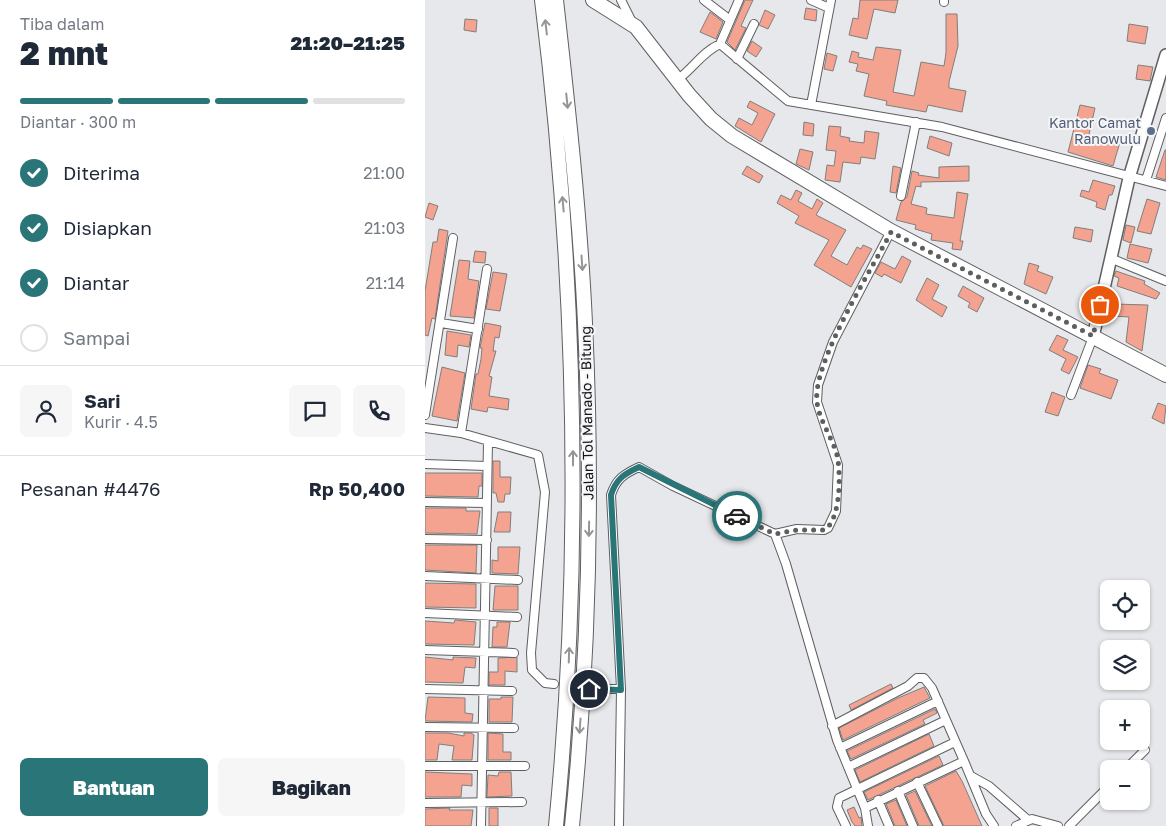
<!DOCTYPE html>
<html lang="id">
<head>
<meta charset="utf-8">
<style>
	body { margin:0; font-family:"Golos Text",sans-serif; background:#f6f6f7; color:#1f2937; height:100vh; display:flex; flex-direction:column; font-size:19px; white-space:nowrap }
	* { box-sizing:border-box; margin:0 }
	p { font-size:16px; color:#747a83 }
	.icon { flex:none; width:28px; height:28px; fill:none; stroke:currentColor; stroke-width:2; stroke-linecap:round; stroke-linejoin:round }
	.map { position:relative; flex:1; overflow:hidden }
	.details { display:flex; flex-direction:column; background:#fff; width:425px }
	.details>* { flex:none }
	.fabs { position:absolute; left:675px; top:580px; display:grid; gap:10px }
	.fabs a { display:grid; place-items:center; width:50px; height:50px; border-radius:8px; background:#fff; box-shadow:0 1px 4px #0004; font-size:25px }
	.pin { position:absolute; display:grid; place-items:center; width:42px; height:42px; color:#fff; margin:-21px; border:2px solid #fff; border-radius:50%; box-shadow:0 1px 5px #0007 }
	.courier { position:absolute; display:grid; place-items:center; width:50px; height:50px; margin:-25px; border:4px solid #2a7578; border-radius:50%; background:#fff; color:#222; box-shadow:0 1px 6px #0007 }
	.headline em { font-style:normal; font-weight:800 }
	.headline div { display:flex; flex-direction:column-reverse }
	.headline { display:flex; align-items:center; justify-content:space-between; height:85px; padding:0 20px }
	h1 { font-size:32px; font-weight:800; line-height:38px }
	.bar { display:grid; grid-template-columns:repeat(4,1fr); gap:8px 5px; align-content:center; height:60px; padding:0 20px }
	.bar i { height:6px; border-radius:4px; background:#e0e1e3 }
	.bar .on { background:#2a7578 }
	.bar p { grid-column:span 4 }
	.line { display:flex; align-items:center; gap:12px; padding:0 20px; border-top:1px solid #e0e1e3 }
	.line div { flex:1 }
	.round { display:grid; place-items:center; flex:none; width:52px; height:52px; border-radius:8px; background:#f6f6f7 }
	ol { padding:0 20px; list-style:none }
	li { display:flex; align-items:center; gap:15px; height:55px }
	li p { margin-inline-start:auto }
	li .icon { padding:5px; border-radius:50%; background:#2a7578; color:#fff; stroke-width:4 }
	li:last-child { color:#747a83 }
	li i { width:28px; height:28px; border:2px solid #e0e1e3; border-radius:50% }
	.cta { display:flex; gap:10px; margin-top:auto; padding:10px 20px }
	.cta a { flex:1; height:58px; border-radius:8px; background:#2a7578; color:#fff; font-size:20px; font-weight:800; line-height:58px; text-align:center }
	.cta a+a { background:#f6f6f7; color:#1f2937 }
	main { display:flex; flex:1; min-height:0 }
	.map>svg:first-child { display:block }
	.building { fill:#f4a390; stroke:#817e7d }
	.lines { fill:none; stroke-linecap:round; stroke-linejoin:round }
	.street-casing { stroke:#5f5f62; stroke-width:10 }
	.secondary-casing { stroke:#5f5f62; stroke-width:14 }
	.highway-casing { stroke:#5f5f62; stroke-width:16 }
	.street { stroke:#fff; stroke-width:8 }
	.secondary { stroke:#fff; stroke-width:11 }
	.highway { stroke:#fff; stroke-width:14 }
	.oneway { stroke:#959595 }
	.done { stroke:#5d5e5f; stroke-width:5; stroke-dasharray:0 9 }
	.route { stroke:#2a7578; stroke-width:6 }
	.service-dot { fill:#5c6f8a; stroke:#f5f5f8; stroke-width:2 }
	.labels { text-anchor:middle; stroke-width:4; stroke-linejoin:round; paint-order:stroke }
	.service-label { font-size:14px; fill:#4e5e75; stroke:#f5f5f8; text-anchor:end }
	.street-label { font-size:14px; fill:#131314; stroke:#f5f5f8 }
</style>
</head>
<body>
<main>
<section class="details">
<div class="headline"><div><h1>2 mnt</h1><p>Tiba dalam</p></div><em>21:20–21:25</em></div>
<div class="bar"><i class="on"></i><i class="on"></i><i class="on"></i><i></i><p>Diantar · 300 m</p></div>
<ol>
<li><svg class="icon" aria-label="check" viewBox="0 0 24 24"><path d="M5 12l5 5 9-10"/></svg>Diterima<p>21:00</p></li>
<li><svg class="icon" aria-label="check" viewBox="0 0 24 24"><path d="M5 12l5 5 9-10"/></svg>Disiapkan<p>21:03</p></li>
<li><svg class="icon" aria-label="check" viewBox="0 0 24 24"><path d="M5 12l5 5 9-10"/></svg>Diantar<p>21:14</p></li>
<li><i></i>Sampai</li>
</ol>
<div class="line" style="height:90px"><a class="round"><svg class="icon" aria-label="person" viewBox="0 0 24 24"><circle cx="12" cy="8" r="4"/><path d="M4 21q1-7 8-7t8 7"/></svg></a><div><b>Sari</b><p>Kurir · 4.5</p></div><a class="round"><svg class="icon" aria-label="chat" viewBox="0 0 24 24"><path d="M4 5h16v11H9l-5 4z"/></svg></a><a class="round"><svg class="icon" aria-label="phone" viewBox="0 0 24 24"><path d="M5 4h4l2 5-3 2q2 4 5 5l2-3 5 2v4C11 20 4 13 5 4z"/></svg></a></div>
<div class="line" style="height:65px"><div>Pesanan #4476</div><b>Rp 50,400</b></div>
<div class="cta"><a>Bantuan</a><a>Bagikan</a></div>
</section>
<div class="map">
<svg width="741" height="826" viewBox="0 0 741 826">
	<rect width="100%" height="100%" fill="#e7e8eb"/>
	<path class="building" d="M320 0H328L316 26 321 28 310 50 302 42Z
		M435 0H473L470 13 449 9 442 39 424 35 428 18 433 19Z
		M381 8 392 10 391 21 379 19Z
		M340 10 350 15 343 29 334 25Z
		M285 12 298 22 291 39 275 32Z
		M521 14H532L533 46 524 82V88L541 91 537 112 503 105 501 112 461 105 462 101 439 96 444 74 431 71 433 64 424 62 427 51 434 53 433 57 448 60 451 47 476 50 468 92 489 96 496 62 519 66 521 53Z
		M40 19 52 20 51 32 39 30Z
		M704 24 723 27 720 44 702 41Z
		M327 41 337 48 331 57 322 51Z
		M402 53 412 56 408 71 399 69Z
		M713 65 728 67 725 81 711 79Z
		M325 101 350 114 336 142 310 126 314 118 327 125 333 113 322 107Z
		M655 105 670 108 663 139 684 144 686 139 695 142 688 166 643 152Z
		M379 122 389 124 388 136 378 135Z
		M404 126 416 127 415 136 425 138 424 141 439 143 440 131 454 133 450 159 436 157 435 164 418 162 415 182 400 180 402 165 409 166 411 151 401 150Z
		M505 136 527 143 524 156 502 148Z
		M375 149 388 152 384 170 371 164Z
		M740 150H741V180L731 177Z
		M322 166 338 176 334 183 317 174Z
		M468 166 476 168 471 193 465 192Z
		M544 166V181L496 182V187L491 186 486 204 502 208 501 214 529 218 532 192 543 194 535 241H538L536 250 527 249 528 243 506 240 507 234 490 229 491 225 471 220 476 202 482 197 487 171 494 173 493 175 514 178V167Z
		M668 180 690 186 687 195H684L680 210 671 207 672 202 655 196 657 190 664 192Z
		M371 190 377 193 373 201 387 209 392 199 398 203 391 215 421 230 406 256 422 265 432 247 436 249 438 245 447 249 426 287 389 265 404 240 370 223 374 216 352 203 356 195 366 200Z
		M722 199 735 203 726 234 712 231Z
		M4 203 13 206 8 220 0 217Z
		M701 225 710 227 706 243 698 240Z
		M650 227 668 230 666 242 648 238Z
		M14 229 23 231 10 319 7 318 3 336 0 335V291L8 242H12Z
		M705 244 727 249 723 263 702 258Z
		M50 251 61 252 60 263 48 262Z
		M477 256 486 261 476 283 459 274 457 277 450 273 456 262 470 269Z
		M34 260 45 261 43 279 54 281 49 318 25 316Z
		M604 263 614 266 612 271 628 277 621 294 599 284Z
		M691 271 720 281 719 284 735 293 731 299 692 286 694 278 689 276Z
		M68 272 82 274 75 311 61 309Z
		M502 278 514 285 507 299 522 307 517 317 491 300Z
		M538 286 559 298 552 312 543 307 545 303 533 296Z
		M689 304 723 305 717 351 701 342 704 317 688 316Z
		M60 323 76 326 74 338 70 337 68 351H71L64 376 67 377 64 396 84 399 83 410 63 407 62 412 46 409 51 374H53L56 359 57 348H55Z
		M22 331 46 335 44 347 33 345 32 357 20 355Z
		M632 335 643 340 638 350 653 357 644 374 636 370 641 359 624 350Z
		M663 365 676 369 674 373 693 380 686 399 655 388Z
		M17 367 40 373 32 421 7 416Z
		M627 392 640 397 633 416 620 412Z
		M733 403 741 406 739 424 727 418Z
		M68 461H75V477H86L85 494H80L79 502H73L71 493H68Z
		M0 473H57V486H54L53 497 0 496Z
		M0 508H41V511H55L52 534 0 533Z
		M73 512H86L85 532H69Z
		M0 545H52L51 573 0 570Z
		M73 547H95L93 574 67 573V560L73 561Z
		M0 583 51 584V608L0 607Z
		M70 586H93V610H68Z
		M30 620 51 622 49 645 0 644V621L29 623Z
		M72 622H85L82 647H67L68 627H72Z
		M0 657 28 660V657L51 658 50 668 40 667 38 683 0 682Z
		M92 657V672L80 671V685H64V672H73V658Z
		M466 684 468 688 426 710 424 705Z
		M499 687 505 698 418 740 414 728 473 698Z
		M3 697 40 698V713L48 714 47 722 0 721Z
		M76 697H88L87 722H64V699H76Z
		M510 709 512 713 498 720 500 724 426 759 422 751Z
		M0 733H23L39 736V733H46L49 735 47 760H27L29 746 14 744 12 760H0Z
		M63 733 78 734V752H86V760H63Z
		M504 734 509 746 435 782 430 770Z
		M514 756 518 765 443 800 439 792Z
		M531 771 537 781 557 826H519L500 786Z
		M0 772 47 774V786L37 785 36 797H0Z
		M74 772H86L87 796 62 797 63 775 73 776Z
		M490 791 507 826H494L481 795Z
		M471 800 482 826H470L461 804Z
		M429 807 434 818 436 817 437 826H430L427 822 422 810Z
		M25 808 24 810H48L46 826H0V809Z
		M64 808H73V826H64Z"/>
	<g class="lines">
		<defs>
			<path id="street" d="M196 0 206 20
				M279 0 305 20
				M386 0 404 8
				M519 0V2
				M295 44 314 0
				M312 59 329 24
				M252 80C268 69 277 52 295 44L363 101 517 127 741 186
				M386 105 406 0
				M721 180 741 118
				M476 196 491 122
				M685 258 741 281
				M16 323 53 329
				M646 395 668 337
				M0 415 28 238
				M0 428 36 433 113 455 120 492 106 653 107 670 120 683 129 684
				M36 433 62 269
				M0 464 62 466
				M0 502 62 503
				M350 534 361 564 412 740 440 808
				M0 539 62 540
				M0 576 93 580
				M0 613 92 617
				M0 650 89 653
				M0 689 87 691
				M164 689H196
				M407 726 483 686 492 678H499L507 688 539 761
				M0 727 89 728
				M415 748 513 701
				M0 766H100
				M423 767 521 720
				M701 769 720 750
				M546 776 564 786 603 820
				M492 782 513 826
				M473 791 488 826
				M453 800 464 826
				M0 803 97 802
				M56 826 63 442
				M194 826 196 689 186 495C191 479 199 474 214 467L248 486 350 534 372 529 399 530 403 528 411 511 413 465 392 402 393 385 408 342 466 231
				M421 826 412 807 414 798 530 742
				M443 826 440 808 539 761 561 814 569 826
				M591 826 607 819 633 826
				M644 826 684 786"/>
			<path id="secondary" d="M668 337 704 178 741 55"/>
			<path id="highway" d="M117 0C151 274 158 551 131 826
				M131 0C143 107 155 215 160 323 168 491 164 659 147 826
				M168 0 211 27 264 95 286 119 307 136 466 231 741 375"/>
		</defs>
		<use href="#street" class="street-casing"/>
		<use href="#secondary" class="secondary-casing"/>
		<use href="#highway" class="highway-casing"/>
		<use href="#street" class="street"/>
		<use href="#secondary" class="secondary"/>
		<use href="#highway" class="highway"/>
	</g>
	<defs><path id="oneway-shaft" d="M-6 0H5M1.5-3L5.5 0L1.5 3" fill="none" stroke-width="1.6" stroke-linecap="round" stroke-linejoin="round" transform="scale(1.25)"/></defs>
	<g class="oneway">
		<use href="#oneway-shaft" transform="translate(121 27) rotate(-97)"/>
		<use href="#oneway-shaft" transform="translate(142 101) rotate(84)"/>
		<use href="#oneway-shaft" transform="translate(138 204) rotate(-95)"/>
		<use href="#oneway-shaft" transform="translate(157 263) rotate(86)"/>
		<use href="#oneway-shaft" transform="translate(148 458) rotate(-90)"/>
		<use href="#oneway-shaft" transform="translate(164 529) rotate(91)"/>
		<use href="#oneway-shaft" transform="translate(144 655) rotate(-88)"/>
		<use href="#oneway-shaft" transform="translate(155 726) rotate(94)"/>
	</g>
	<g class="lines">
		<path class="done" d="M312 516 350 534 372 530H399C416 521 416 472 412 455 407 437 394 420 392 402 387 363 447 269 466 232L668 336 675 305"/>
		<path class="route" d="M164 689 196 690 186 495C191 479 199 474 214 467L312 516"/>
	</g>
	<circle class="service-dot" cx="726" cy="131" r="5"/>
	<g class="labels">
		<g class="service-label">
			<text x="716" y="128">Kantor Camat<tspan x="716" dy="16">Ranowulu</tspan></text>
		</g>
		<g class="street-label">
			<text transform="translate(162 413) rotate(-91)" y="5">Jalan Tol Manado - Bitung</text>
		</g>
	</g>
</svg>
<div class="fabs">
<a><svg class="icon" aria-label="locate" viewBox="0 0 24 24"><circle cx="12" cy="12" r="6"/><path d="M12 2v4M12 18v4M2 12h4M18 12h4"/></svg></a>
<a><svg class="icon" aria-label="layers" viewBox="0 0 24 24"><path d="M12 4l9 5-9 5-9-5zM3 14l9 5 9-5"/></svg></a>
<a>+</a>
<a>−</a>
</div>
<div class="pin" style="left:675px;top:305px;background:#ea580c"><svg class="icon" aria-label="bag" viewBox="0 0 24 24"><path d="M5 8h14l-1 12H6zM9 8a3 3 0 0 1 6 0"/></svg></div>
<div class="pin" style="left:164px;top:689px;background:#1f2937"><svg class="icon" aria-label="home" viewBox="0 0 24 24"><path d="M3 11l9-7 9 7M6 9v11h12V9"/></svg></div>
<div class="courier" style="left:312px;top:516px"><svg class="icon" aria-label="car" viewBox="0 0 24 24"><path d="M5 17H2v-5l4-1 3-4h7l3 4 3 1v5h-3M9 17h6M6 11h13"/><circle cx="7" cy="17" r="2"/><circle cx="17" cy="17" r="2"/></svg></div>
</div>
</main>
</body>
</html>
